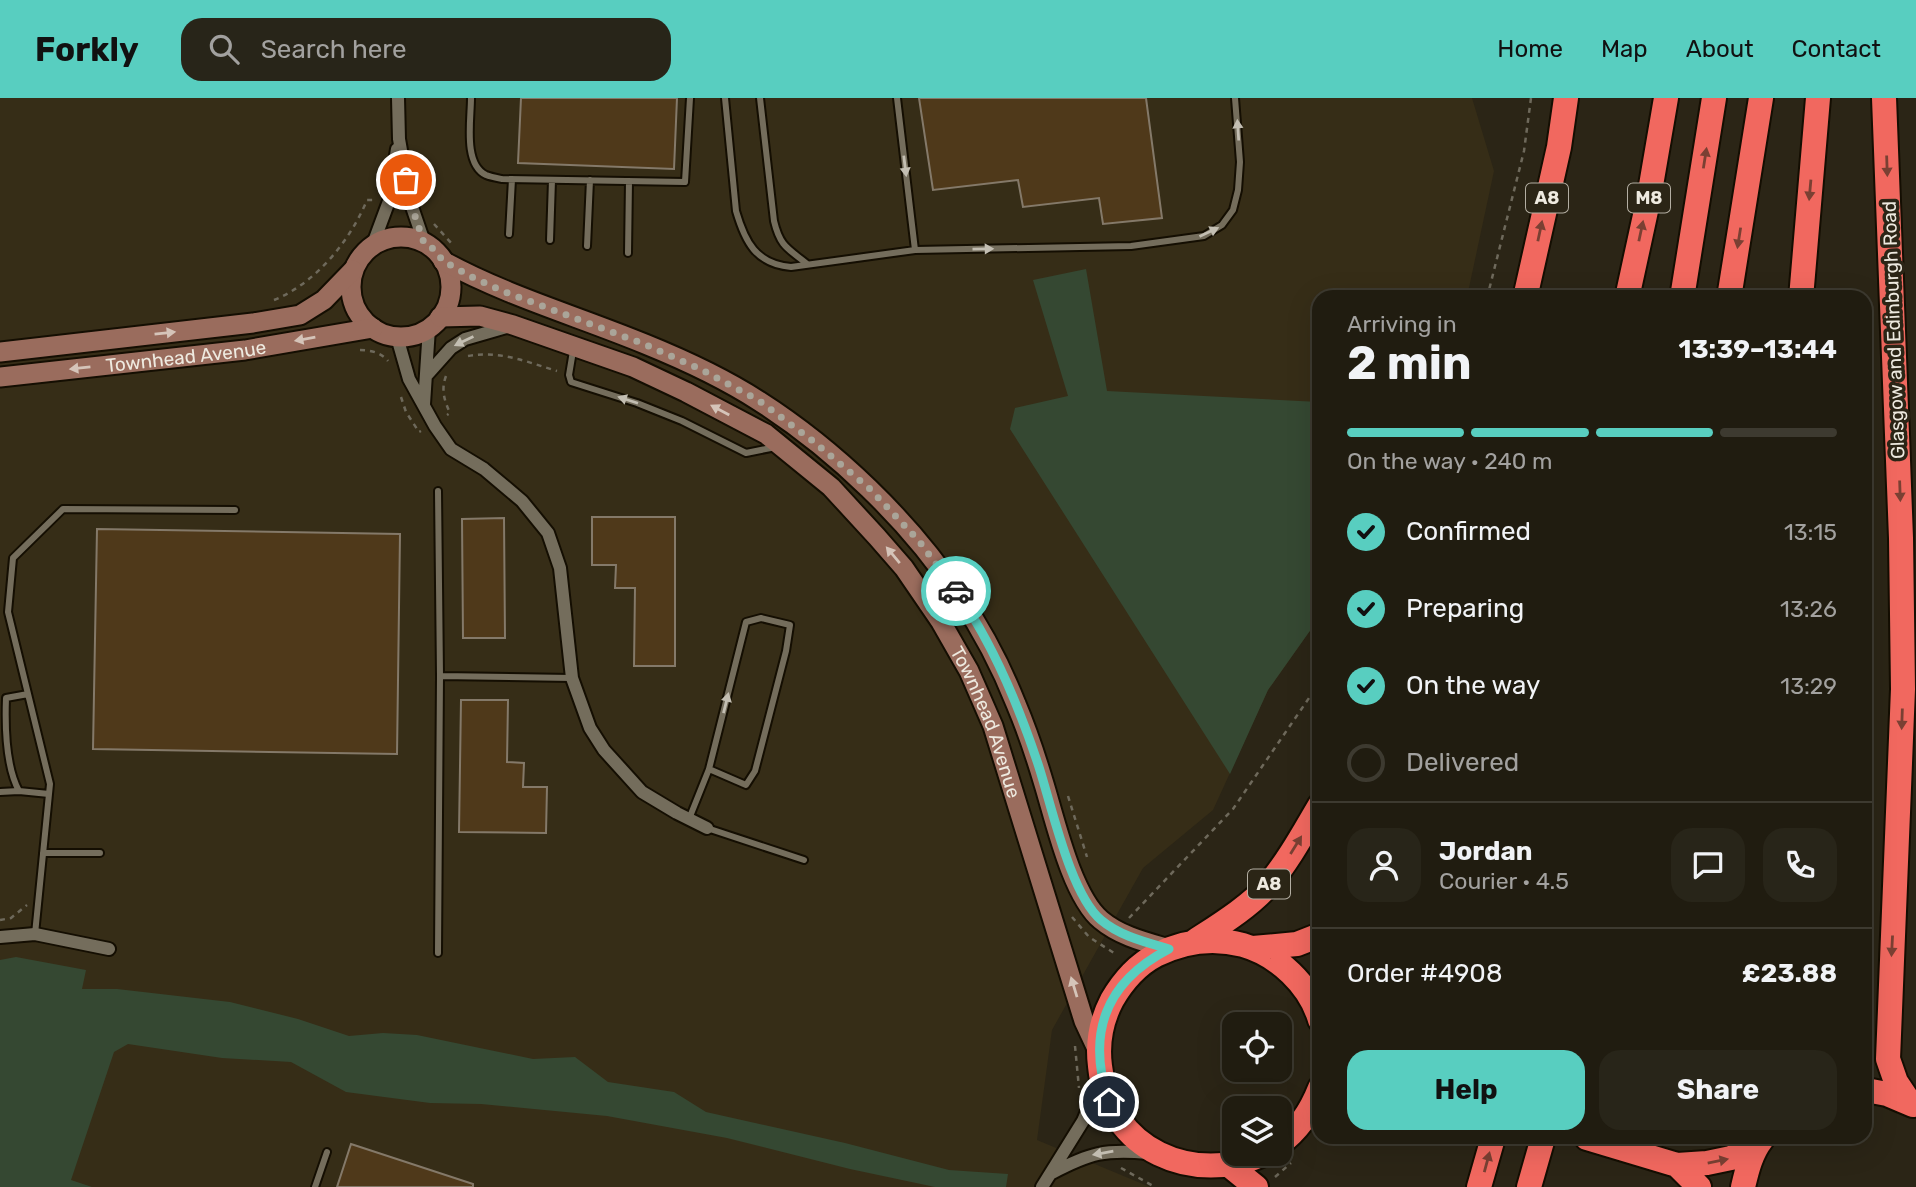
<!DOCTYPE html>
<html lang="en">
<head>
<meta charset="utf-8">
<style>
	body { margin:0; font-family:Rubik,sans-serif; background:#282519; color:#f1f3f6; height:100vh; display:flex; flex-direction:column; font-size:26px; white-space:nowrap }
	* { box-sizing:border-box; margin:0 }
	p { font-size:23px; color:#a2a19f }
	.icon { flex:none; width:38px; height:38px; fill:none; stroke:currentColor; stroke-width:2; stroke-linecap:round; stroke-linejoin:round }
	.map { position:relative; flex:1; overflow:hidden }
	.panel { position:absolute; left:1312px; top:192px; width:560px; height:854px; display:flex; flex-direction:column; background:#201c10; border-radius:21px; box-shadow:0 7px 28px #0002,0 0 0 2px #3d3a30 }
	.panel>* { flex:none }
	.tools { position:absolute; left:1222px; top:914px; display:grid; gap:14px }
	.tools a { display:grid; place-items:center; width:70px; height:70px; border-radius:14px; background:#201c10; box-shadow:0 7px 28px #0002,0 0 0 2px #3d3a30; font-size:35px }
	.pin { position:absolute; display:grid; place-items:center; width:60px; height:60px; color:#fff; margin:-30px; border:4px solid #fff; border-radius:50%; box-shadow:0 2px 7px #0007 }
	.courier { position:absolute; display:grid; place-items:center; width:70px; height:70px; margin:-35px; border:5px solid #58cec0; border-radius:50%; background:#fff; color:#222; box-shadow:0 2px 9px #0007 }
	.summary em { font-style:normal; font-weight:700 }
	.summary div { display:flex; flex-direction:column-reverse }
	.summary { display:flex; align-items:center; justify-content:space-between; height:119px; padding:0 35px }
	h1 { font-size:46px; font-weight:700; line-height:52px }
	.bar { display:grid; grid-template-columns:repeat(4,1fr); gap:10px 7px; align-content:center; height:84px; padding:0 35px }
	.bar i { height:9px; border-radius:5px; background:#3d3a30 }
	.bar .on { background:#58cec0 }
	.bar p { grid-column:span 4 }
	.line { display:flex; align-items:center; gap:18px; padding:0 35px; border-top:2px solid #3d3a30 }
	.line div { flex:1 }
	.round { display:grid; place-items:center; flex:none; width:74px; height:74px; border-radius:21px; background:#282519 }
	ol { padding:0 35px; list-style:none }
	li { display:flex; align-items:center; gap:21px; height:77px }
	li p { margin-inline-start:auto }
	li .icon { padding:7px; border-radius:50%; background:#58cec0; color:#111; stroke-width:4 }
	li:last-child { color:#a2a19f }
	li i { width:38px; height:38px; border:4px solid #3d3a30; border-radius:50% }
	.action { display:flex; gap:14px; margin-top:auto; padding:14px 35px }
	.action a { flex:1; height:80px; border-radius:21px; background:#58cec0; color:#111; font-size:28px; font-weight:700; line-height:80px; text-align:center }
	.action a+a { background:#282519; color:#f1f3f6 }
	header { display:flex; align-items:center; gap:42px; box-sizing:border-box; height:98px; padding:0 35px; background:#58cec0; color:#111 }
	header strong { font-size:33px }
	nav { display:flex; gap:38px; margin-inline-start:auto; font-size:24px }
	.search { width:490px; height:63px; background:#282519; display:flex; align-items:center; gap:18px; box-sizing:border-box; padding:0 24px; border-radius:21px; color:#a2a19f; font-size:26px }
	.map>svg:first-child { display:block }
	.built { fill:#362d17 }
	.green { fill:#354832 }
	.building { fill:#4f391a; stroke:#847969; stroke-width:2 }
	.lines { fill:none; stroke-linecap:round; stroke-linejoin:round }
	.lane-casing { stroke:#140e02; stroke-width:10 }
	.street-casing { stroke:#140e02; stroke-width:16 }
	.secondary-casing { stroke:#140e02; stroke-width:23 }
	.highway-casing { stroke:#140e02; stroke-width:28 }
	.path { stroke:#6e695b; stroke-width:2.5; stroke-dasharray:5 5; stroke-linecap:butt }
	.lane { stroke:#746d5c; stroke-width:6 }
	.street { stroke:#746d5c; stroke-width:12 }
	.secondary { stroke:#9a6c5d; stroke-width:19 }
	.highway { stroke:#f1685f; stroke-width:24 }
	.oneway { fill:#c3beb2 }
	.oneway2 { fill:#7a4033 }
	.oneway3 { fill:#d5c4b9 }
	.done { stroke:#aaa599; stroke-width:7; stroke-dasharray:0 12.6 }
	.route { stroke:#58cec0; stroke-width:9 }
	.labels { text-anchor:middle; stroke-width:7; stroke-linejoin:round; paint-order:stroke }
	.shield { fill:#2b2516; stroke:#b4afa3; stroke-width:2 }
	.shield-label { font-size:18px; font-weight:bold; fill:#eeeae0 }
	.street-label { font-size:19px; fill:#eeeae0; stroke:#2b2516 }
</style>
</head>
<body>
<header>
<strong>Forkly</strong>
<div class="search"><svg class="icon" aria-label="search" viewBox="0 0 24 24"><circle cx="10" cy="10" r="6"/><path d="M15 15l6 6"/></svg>Search here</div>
<nav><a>Home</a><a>Map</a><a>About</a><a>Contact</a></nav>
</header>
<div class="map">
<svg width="1916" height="1089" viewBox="0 0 1916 1089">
	<rect width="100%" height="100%" fill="#2b2516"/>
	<path class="built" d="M0 0H1472L1494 73 1467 199 1320 200 1319 520 1268 592 1213 712 1143 770 1052 932 1037 1042 1150 1089H0Z"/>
	<path class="green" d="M1086 171 1107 293 1319 304V520L1268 592 1230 676 1010 331 1015 310 1068 298 1033 182Z
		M16 859 86 872 82 891H117L230 904 298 921 349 938 383 935 417 937 533 961 575 959 608 984 674 994 706 1014 845 1045 949 1072 1008 1076 1006 1089H935L850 1071 727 1040 607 1018 481 1006 430 1005 346 994 291 964 222 960 128 946 114 954 71 1082 92 1089H0V862Z"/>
	<path class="building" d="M521 0H677L674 71 518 65Z
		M919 0H1146L1162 120 1103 126 1099 100 1023 109 1018 82 933 92Z
		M592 419H675V568H634L635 490H615L616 467H592Z
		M504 420 505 540H463L462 421Z
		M97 431 400 436 397 656 93 651Z
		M461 602H508L507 664 524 665 523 689H547L546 735 459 734Z
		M351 1046 473 1086V1089H337Z"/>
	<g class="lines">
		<defs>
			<path id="lane" d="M471 0C471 22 463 66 486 77 491 79 497 80 502 81L685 84 690 0
				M725 0 736 113C745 144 756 166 791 169L915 152 1131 148 1204 138 1222 127 1233 112 1238 92 1240 64 1235 0
				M760 0 774 123C780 148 787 150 806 165
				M897 0 915 152
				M509 136 512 81
				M550 142 552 82
				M587 148 590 82
				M628 155 629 83
				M573 253 569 277 571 284 637 305 682 323 746 355 776 349
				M438 393 440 578 438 855
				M440 578 572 580
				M28 596 6 600C5 627 6 669 19 693L49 696
				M0 694 19 693
				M689 721 709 671 746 524 761 520 790 527 786 553 755 673 746 687 709 671
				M707 730 804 762
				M43 755H100
				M35 836 50 686 8 514 13 460 63 411 235 412
				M315 1089 327 1054"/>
			<path id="street" d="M398 0 399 41 410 103 424 144
				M373 146 389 103 397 51
				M397 239 409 281 435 328 451 351 484 371 522 403 548 435 560 470 572 580 590 630 604 652 642 694 677 715 707 730
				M426 278 451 250 465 241 510 228
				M424 306 429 230
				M0 839 35 836 109 851
				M1052 1075C1090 1055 1105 1051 1148 1055
				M1042 1089 1083 1023 1100 982"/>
			<g id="secondary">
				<circle cx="401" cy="189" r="50"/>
				<path d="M443 163C507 198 577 218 645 246 682 261 725 281 759 303 834 351 910 423 959 498 982 532 1001 568 1016 606 1027 632 1036 659 1044 686 1055 722 1072 798 1101 822 1120 838 1145 844 1169 851"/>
				<path id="s1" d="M440 219 480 218 513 227 633 269 686 294 766 336 831 389 877 439 904 470 941 524 969 573 993 628 1084 923 1098 953"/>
				<path d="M0 254 253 225 300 217 324 202 353 172"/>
				<path id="s2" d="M0 279 245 252 373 230"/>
			</g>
			<path id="highway" d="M1884 0 1901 440 1903 591 1888 961 1896 984 1910 1005
				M1525 200 1559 49 1566 0
				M1627 200 1649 99 1666 0
				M1682 200 1714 0
				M1729 200 1761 0
				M1801 200 1818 0
				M1195 843C1218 828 1252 807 1269 786 1289 762 1304 734 1320 707
				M1253 850 1297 846 1320 837
				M1866 992 1887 996 1913 1007
				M1587 1040 1677 1067 1707 1065 1731 1060 1757 1048
				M1279 1046C1299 1032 1311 1013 1320 990
				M1266 1055C1194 1089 1108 1052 1100 968 1097 945 1101 923 1112 902 1123 883 1137 867 1156 857 1184 843 1213 839 1243 847 1278 857 1310 887 1320 922
				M1677 1067 1699 1089
				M1230 1068 1256 1089
				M1479 1089 1493 1040
				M1529 1089 1543 1040
				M1743 1089C1747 1072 1751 1055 1762 1041"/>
		</defs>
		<use href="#lane" class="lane-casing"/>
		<use href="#street" class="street-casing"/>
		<use href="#secondary" class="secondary-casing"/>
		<use href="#highway" class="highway-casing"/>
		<path class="path" d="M434 126 453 147
			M1487 200 1524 53 1531 0
			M274 202C316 185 350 143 367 102H373
			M360 252C371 252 382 255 388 263
			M468 258C499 252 527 264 557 273
			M446 278C441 291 444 302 450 315L447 317
			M401 299 406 314 419 334 421 333
			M1068 698 1087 759
			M1072 819 1089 839 1114 855 1115 852
			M1129 820 1233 711 1320 584
			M0 822 11 820 27 807
			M1075 948 1079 990
			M1121 1070 1155 1089
			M1275 1079 1291 1065"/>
		<use href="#lane" class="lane"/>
		<use href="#street" class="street"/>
		<use href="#secondary" class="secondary"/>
		<use href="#highway" class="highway"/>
	</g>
	<defs><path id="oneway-solid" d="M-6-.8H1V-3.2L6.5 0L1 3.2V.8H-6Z" transform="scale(1.75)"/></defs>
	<g class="oneway">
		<use href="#oneway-solid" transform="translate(1238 32) rotate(-94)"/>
		<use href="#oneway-solid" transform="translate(905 68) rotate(83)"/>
		<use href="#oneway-solid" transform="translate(1209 134) rotate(-25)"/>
		<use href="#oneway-solid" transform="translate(983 151) rotate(-1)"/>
		<use href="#oneway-solid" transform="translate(464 243) rotate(154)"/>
		<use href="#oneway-solid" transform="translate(628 302) rotate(-162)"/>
		<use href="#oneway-solid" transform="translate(726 605) rotate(-76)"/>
		<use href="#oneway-solid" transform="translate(1103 1055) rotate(170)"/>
	</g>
	<g class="oneway2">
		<use href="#oneway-solid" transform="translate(1705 60) rotate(-81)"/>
		<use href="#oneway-solid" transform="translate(1887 68) rotate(88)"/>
		<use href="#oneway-solid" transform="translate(1810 92) rotate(95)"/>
		<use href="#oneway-solid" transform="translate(1540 133) rotate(-78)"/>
		<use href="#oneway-solid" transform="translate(1641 133) rotate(-78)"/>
		<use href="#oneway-solid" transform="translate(1739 140) rotate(99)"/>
		<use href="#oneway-solid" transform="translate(1900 393) rotate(88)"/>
		<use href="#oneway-solid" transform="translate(1902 621) rotate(92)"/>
		<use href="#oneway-solid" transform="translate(1296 747) rotate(-58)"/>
		<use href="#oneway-solid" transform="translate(1892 848) rotate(93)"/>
		<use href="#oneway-solid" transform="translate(1718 1063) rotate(-11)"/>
		<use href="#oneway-solid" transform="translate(1487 1064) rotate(-75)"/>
	</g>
	<g class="oneway3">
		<use href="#oneway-solid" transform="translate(165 235) rotate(-6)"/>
		<use href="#oneway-solid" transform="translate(305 241) rotate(170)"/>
		<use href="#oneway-solid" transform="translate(80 270) rotate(174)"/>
		<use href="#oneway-solid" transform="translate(720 312) rotate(-152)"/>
		<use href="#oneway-solid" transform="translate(893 457) rotate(-130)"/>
		<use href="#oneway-solid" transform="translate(1074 889) rotate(-107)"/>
	</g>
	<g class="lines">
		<path class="done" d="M406 82 410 103 424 145 435 152 443 163 474 180 505 194 644 246 700 271 758 302 813 343 870 391 919 443 956 493"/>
		<path class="route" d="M956 493C993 545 1018 606 1038 666 1051 705 1070 796 1101 822 1120 838 1145 844 1169 851 1105 884 1086 936 1109 1004"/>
	</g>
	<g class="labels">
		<g class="shield">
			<rect x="1526" y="85.5" width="42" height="29" rx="5"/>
			<rect x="1628" y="85.5" width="42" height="29" rx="5"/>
			<rect x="1248" y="771.5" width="42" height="29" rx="5"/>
		</g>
		<g class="shield-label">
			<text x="1547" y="106">A8</text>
			<text x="1649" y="106">M8</text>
			<text x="1269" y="792">A8</text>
		</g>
		<g class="street-label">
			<text transform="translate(1893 232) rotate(-92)" y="7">Glasgow and Edinburgh Road</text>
			<text dy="7" stroke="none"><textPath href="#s2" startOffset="187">Townhead Avenue</textPath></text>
			<text dy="7" stroke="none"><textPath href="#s1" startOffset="719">Townhead Avenue</textPath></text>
		</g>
	</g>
</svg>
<div class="tools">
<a><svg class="icon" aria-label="locate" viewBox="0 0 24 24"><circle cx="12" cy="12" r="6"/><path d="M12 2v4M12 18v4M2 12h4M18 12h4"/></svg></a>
<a><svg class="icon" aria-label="layers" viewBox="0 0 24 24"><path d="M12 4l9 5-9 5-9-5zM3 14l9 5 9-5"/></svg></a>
</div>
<div class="pin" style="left:406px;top:82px;background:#ea580c"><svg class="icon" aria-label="bag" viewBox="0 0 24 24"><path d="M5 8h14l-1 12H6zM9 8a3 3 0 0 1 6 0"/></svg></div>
<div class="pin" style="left:1109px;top:1004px;background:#1f2937"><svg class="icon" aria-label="home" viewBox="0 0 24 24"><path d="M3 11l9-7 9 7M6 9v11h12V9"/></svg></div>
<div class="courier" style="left:956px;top:493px"><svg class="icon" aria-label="car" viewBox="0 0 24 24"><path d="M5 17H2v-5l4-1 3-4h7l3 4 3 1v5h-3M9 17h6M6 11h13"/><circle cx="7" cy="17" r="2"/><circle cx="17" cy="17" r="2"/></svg></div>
<section class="panel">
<div class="summary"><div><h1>2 min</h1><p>Arriving in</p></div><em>13:39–13:44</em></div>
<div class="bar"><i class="on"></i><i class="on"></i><i class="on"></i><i></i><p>On the way · 240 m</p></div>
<ol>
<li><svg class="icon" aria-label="check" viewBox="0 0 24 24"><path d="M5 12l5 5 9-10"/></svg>Confirmed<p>13:15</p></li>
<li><svg class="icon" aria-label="check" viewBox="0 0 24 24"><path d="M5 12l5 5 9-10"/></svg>Preparing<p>13:26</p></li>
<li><svg class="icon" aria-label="check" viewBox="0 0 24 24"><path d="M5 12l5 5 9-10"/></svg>On the way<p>13:29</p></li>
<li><i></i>Delivered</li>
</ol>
<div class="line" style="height:126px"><a class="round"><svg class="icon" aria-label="person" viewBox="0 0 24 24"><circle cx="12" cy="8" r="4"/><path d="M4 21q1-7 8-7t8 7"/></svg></a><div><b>Jordan</b><p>Courier · 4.5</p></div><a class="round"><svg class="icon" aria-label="chat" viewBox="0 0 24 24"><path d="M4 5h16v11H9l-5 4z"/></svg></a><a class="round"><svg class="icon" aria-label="phone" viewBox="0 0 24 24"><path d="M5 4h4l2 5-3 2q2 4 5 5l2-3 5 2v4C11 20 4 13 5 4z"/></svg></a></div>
<div class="line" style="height:91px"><div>Order #4908</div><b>£23.88</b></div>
<div class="action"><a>Help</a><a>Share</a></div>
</section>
</div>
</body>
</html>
